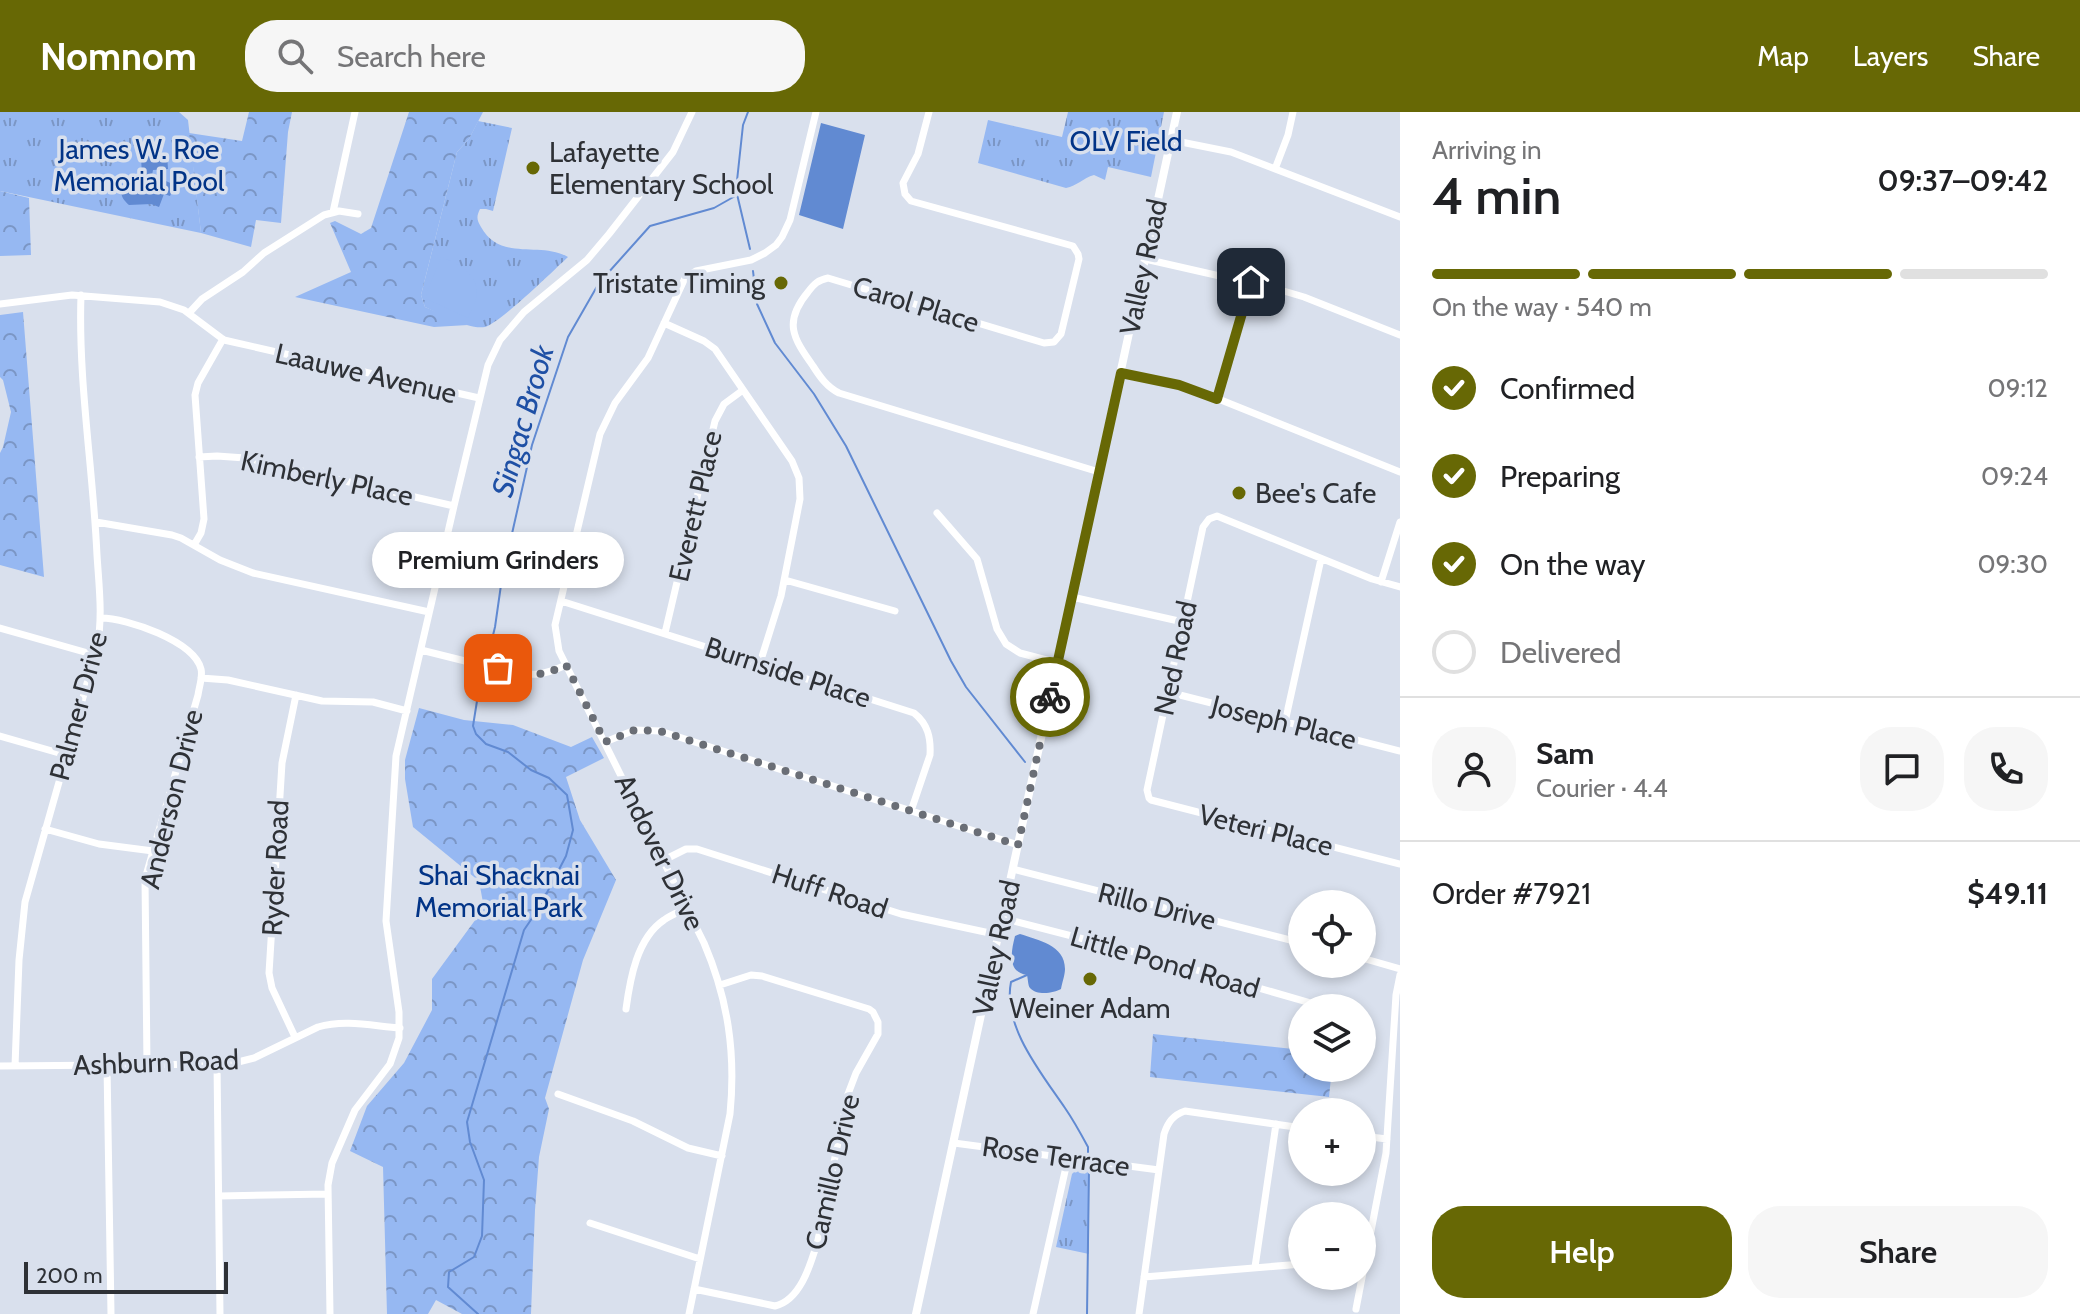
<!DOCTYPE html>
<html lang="en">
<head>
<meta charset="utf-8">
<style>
	body { margin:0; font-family:Cabin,sans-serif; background:#f6f6f6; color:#202124; height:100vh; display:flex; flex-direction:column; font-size:30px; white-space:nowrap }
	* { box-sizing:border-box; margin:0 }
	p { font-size:26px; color:#757577 }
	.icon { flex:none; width:44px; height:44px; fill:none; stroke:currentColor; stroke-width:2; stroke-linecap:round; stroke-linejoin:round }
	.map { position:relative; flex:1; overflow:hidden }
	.sheet { display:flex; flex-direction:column; background:#fff; width:680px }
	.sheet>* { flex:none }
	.controls { position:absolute; left:1288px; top:778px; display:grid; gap:16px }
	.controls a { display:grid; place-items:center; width:88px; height:88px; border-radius:50%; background:#fff; box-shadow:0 4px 12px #0003; font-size:40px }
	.scale { position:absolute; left:24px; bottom:20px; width:204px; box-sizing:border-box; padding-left:8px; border:4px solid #2e3136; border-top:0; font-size:22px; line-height:28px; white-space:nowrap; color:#2e3136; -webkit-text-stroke:6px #d9e0ed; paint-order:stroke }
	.pin { position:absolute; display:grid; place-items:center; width:68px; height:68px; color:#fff; margin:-34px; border-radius:16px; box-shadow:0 4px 12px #0006 }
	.courier { position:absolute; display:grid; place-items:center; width:80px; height:80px; margin:-40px; border:6px solid #676805; border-radius:50%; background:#fff; color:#222; box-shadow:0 2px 10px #0007 }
	.bubble { position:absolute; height:56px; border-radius:28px; background:#fff; box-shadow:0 4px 12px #0003; font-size:26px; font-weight:600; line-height:56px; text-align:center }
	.overview em { font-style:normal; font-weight:600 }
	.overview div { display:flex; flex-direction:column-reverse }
	.overview { display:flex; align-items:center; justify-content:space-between; height:136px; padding:0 32px }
	h1 { font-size:52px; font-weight:600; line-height:60px }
	.bar { display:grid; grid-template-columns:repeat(4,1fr); gap:12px 8px; align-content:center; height:96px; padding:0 32px }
	.bar i { height:10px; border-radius:6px; background:#e0e0e0 }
	.bar .current { background:#676805 }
	.bar p { grid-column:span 4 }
	.line { display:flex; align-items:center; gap:20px; padding:0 32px; border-top:2px solid #e0e0e0 }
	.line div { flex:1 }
	.round { display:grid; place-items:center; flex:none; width:84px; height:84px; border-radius:32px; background:#f6f6f6 }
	ol { padding:0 32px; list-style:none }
	li { display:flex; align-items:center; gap:24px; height:88px }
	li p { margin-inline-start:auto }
	li .icon { padding:8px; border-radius:50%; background:#676805; color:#fff; stroke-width:4 }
	li:last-child { color:#757577 }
	li i { width:44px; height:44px; border:4px solid #e0e0e0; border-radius:50% }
	.cta { display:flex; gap:16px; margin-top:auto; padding:16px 32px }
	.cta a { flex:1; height:92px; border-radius:32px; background:#676805; color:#fff; font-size:32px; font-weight:600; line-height:92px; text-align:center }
	.cta a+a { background:#f6f6f6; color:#202124 }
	header { display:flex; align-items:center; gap:48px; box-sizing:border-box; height:112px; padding:0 40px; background:#676805; color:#fff }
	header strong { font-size:38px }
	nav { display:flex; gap:44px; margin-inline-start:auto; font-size:28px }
	.search { width:560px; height:72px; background:#f6f6f6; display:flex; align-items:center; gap:20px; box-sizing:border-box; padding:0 28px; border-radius:32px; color:#757577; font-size:30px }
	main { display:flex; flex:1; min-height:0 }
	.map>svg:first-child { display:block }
	.grass { fill:url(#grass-tufts) }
	.forest { fill:url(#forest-crowns) }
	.pitch { fill:#96b8f2 }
	.water { fill:#618ad2 }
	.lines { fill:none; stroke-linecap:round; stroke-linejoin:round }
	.stream { stroke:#618ad2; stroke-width:2 }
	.minor { stroke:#fff; stroke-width:7 }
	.major { stroke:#fff; stroke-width:8 }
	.done { stroke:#6a6e76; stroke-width:8; stroke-dasharray:0 14.4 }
	.route { stroke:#676805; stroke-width:10 }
	.poi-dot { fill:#676805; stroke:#d9e0ed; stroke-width:3 }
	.labels { text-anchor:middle; stroke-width:7; stroke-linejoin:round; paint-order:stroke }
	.park-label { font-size:28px; fill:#023487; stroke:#d9e0ed }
	.poi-label { font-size:28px; fill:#2e3136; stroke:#d9e0ed; text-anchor:start }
	.street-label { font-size:28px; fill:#2e3136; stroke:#d9e0ed }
	.water-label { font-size:30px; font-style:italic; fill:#1f50a5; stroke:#d9e0ed }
</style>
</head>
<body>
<header>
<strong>Nomnom</strong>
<div class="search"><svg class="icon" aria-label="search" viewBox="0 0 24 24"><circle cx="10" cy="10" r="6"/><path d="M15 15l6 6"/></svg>Search here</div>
<nav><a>Map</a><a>Layers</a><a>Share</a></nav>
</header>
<main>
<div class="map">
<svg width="1400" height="1202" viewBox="0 0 1400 1202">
	<defs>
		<pattern id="grass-tufts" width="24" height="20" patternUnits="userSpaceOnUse" patternTransform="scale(2)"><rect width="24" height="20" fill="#96b8f2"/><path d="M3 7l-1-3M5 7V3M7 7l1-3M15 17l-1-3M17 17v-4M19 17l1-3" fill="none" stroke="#7b96c5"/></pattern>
		<pattern id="forest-crowns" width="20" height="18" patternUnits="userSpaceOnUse" patternTransform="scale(2)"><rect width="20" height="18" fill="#96b8f2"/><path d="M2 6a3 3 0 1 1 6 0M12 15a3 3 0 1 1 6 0" fill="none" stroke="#7b96c5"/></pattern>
	</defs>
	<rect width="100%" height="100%" fill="#d9e0ed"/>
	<path class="grass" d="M0 0H179L188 8 201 121 0 79Z
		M1068 0H1164L1151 65 1108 55 1105 68 1094 63C1083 66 1077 74 1066 76L978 51 988 8 1062 25Z
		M478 9 512 16 493 99 486 97H480C476 105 477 108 481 115 500 150 540 129 568 145 553 159 500 211 485 215 469 218 440 202 425 195L421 183 457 40 469 27Z
		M1080 1057 1089 1058V1142L1056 1135 1072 1062 1076 1058Z"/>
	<path class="forest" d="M249 0H292L288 20 281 111 256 108 251 135 201 121 189 21 242 29Z
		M409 0H483L469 27 457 40 421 183 425 195 468 213 434 215 295 185 351 160 330 111 335 109 361 122 371 116Z
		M0 79 29 86 31 143 0 144Z
		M23 200 44 465 0 453V341L3 335 11 300 3 268 0 265V203Z
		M419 596 464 608 513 613 571 635 592 625 604 646 566 665 580 708 616 768 583 848 545 986 549 997 539 1045 535 1098 531 1202H462L436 1188 428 1202H387L383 1055 350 1039 367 994 404 951 432 898V867L484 796 479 769 413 715 405 667V648Z
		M1153 922 1302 938V956H1332L1329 985 1150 965Z"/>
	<path class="pitch" d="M441 145C460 152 481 163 476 187 475 193 470 200 468 206L427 187 426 183Z"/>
	<path class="water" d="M821 11 865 23 843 117 799 103Z
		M167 42 168 57 153 58 152 63 175 73 170 84 164 82 159 95 151 92 129 93C122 87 119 81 123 72L140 79H143L145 75 139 72 142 65 141 44Z
		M1020 822C1038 828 1065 833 1065 857 1065 863 1062 871 1061 877 1054 881 1037 884 1030 876 1028 874 1028 867 1027 863 1007 860 1011 840 1015 824Z"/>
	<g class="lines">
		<path class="stream" d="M748 0 743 13 736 78 750 137
			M753 159 757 192 775 231 814 282 846 334 951 549 966 575 1025 650
			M1027 863 1011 870C1002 914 1042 962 1065 996 1074 1009 1081 1022 1088 1035V1040
			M478 1202 448 1175 449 1160 474 1145 482 1124 484 1068 470 1030 467 1010 524 818 539 796 566 744 573 718 567 683 549 666 531 658 508 640 486 632 476 622 473 614 477 589 495 515 502 466 532 333 568 225 599 171 650 114 714 96 737 83
			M1087 1202 1089 1058"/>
		<path class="minor" d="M929 0 918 42 903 71 905 82 911 89 1073 134 1078 142 1079 147 1061 222 1054 230 1044 231 828 166C818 168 814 172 808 180 783 210 793 226 813 254 820 265 827 275 839 281L1099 360
			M1171 28 1231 40 1400 105
			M1275 57 1288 23 1293 0
			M333 100 355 0
			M1145 147 1277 177 1304 185 1400 223
			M0 192 72 183 160 190 184 198 224 228 479 286
			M189 201 202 187 243 160 264 141 324 103 339 99 358 102
			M664 211 704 229 715 237 792 349 799 366 800 387 781 484 760 551
			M1121 261 1167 270 1196 278 1400 360
			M1217 287 1251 170
			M199 345 217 344 245 346 454 394
			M937 401 977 447 997 517 1006 532 1020 541 1058 551
			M96 410 172 423 181 426 220 448 253 461 429 500
			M194 433 201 421 204 407 195 283 198 271 223 227
			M785 468 895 499
			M1381 470 1400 410
			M1400 475 1372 467 1217 404 1209 407 1203 415 1147 678 1149 686 1151 688 1400 752
			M1072 485 1183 510
			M561 489 914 601C928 612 931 626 930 643L911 699
			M101 506C127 506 194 529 201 557 203 565 199 575 198 583L145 767 147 953
			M0 516 95 543
			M665 521 715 309 724 292 743 278
			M421 538 477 552
			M498 556C529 563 536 567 566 553
			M201 566 228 568 322 589 373 590 407 599
			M1168 580 1400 639
			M1285 610 1321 447
			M0 624 66 643
			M605 630 635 618 660 619 1018 733
			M45 717 99 732 153 739
			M664 748 686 737H697L901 802 999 823
			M1013 757 1302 831
			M1002 806 1134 840 1328 896
			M1362 846 1400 857
			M626 897C630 867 637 826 664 808 671 803 679 800 687 796
			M295 925 272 876 269 861 282 651 296 583
			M217 952 220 1202
			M107 953 111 1202
			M0 954 230 952 254 946 318 915C345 907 373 914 400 916
			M15 954 19 848 25 790 97 536C103 504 99 475 97 443 93 356 78 269 81 183
			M558 982 633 1009 688 1036 722 1044
			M1362 1024 1387 1027
			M954 1031 1159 1058
			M219 1084 328 1082
			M590 1111 700 1147
			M1255 1155 1276 1012
			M1144 1165 1302 1152
			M694 1177 775 1194C801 1188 811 1151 818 1128L848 982 856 961 878 922V910L873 900 869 897 762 864 751 863 720 873
			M1356 1197 1386 1041 1396 883 1400 863
			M330 1202 328 1073 332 1051 355 998 390 952 399 926V900L386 809 396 644 454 394 488 253 500 228 524 200 587 148 609 122 673 40 692 0
			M689 1202 730 1002C736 941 728 887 704 831L559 539 555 513 600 322 615 291 648 246 685 166 696 159 751 148 765 141 776 133 782 125 790 108 816 0
			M1033 1202 1068 1046
			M1139 1202 1164 1022C1168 1010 1173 1003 1185 999L1302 1016"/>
		<path class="major" d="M916 1202 1177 0"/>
	</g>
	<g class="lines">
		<path class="done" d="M498 556C529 563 536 567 566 553L605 630 635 618 660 619 1018 733 1050 585"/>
		<path class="route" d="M1050 585 1121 261 1179 273 1217 287 1251 170"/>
	</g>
	<g class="poi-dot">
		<circle cx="533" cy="56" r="8"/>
		<circle cx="781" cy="171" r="8"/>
		<circle cx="1239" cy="381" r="8"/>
		<circle cx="1090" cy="867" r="8"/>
	</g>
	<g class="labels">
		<g class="park-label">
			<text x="1126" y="39">OLV Field</text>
			<text x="139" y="47">James W. Roe<tspan x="139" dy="32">Memorial Pool</tspan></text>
			<text x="499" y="773">Shai Shacknai<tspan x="499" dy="32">Memorial Park</tspan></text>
		</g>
		<g class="poi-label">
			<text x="549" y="50">Lafayette<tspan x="549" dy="32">Elementary School</tspan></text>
			<text x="765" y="181" text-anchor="end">Tristate Timing</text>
			<text x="1255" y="391">Bee's Cafe</text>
			<text x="1090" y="906" text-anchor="middle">Weiner Adam</text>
		</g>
		<g class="street-label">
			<text transform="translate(1143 155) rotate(-78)" y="10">Valley Road</text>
			<text transform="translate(916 192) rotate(17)" y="10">Carol Place</text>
			<text transform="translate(366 261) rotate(13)" y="10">Laauwe Avenue</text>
			<text transform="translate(327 366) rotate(12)" y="10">Kimberly Place</text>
			<text transform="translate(695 394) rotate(-77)" y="10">Everett Place</text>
			<text transform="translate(1175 546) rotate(-78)" y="10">Ned Road</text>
			<text transform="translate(788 560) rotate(18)" y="10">Burnside Place</text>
			<text transform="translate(78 594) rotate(-75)" y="10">Palmer Drive</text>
			<text transform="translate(1284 610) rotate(14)" y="10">Joseph Place</text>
			<text transform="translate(171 687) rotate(-76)" y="10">Anderson Drive</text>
			<text transform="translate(1266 718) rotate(14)" y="10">Veteri Place</text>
			<text transform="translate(660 740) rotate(64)" y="10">Andover Drive</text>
			<text transform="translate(275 756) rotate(-87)" y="10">Ryder Road</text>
			<text transform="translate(830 779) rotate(18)" y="10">Huff Road</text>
			<text transform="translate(1157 794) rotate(14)" y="10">Rillo Drive</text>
			<text transform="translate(996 836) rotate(-78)" y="10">Valley Road</text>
			<text transform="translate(1165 850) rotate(16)" y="10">Little Pond Road</text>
			<text transform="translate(156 950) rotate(-2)" y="10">Ashburn Road</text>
			<text transform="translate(1056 1044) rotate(8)" y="10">Rose Terrace</text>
			<text transform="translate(832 1060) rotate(-77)" y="10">Camillo Drive</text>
		</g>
		<g class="water-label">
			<text transform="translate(523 309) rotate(-74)" y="10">Singac Brook</text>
		</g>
	</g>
</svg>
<div class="controls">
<a><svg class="icon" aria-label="locate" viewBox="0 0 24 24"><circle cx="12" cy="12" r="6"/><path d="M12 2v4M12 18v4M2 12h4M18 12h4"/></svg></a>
<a><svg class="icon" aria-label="layers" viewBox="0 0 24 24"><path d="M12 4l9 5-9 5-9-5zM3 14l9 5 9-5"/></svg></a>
<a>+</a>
<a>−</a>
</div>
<div class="scale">200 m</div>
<div class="pin" style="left:498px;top:556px;background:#ea580c"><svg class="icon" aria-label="bag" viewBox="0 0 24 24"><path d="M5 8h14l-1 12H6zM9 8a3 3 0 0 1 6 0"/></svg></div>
<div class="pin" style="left:1251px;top:170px;background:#1f2937"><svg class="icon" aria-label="home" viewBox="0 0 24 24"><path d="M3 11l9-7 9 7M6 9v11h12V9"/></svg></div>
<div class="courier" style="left:1050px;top:585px"><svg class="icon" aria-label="bike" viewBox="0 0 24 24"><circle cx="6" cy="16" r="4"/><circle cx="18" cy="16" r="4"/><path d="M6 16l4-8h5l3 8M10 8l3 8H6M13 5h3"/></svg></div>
<div class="bubble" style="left:372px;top:420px;width:252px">Premium Grinders</div>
</div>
<section class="sheet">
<div class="overview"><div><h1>4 min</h1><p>Arriving in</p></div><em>09:37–09:42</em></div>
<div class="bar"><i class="current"></i><i class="current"></i><i class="current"></i><i></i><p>On the way · 540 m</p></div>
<ol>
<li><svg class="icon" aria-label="check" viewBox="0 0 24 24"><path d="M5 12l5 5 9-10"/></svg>Confirmed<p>09:12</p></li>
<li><svg class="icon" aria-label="check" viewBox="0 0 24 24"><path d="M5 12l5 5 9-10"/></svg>Preparing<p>09:24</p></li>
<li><svg class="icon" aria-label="check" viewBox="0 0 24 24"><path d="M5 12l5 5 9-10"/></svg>On the way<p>09:30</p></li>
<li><i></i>Delivered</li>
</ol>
<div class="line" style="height:144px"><a class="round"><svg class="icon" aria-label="person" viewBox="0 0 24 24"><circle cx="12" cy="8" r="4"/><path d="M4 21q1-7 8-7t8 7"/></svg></a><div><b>Sam</b><p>Courier · 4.4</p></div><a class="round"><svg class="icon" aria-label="chat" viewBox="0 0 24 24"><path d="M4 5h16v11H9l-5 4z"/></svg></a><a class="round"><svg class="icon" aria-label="phone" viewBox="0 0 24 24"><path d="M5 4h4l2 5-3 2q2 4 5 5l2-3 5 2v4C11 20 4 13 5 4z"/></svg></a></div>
<div class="line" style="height:104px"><div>Order #7921</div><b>$49.11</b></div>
<div class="cta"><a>Help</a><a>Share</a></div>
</section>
</main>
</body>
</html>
